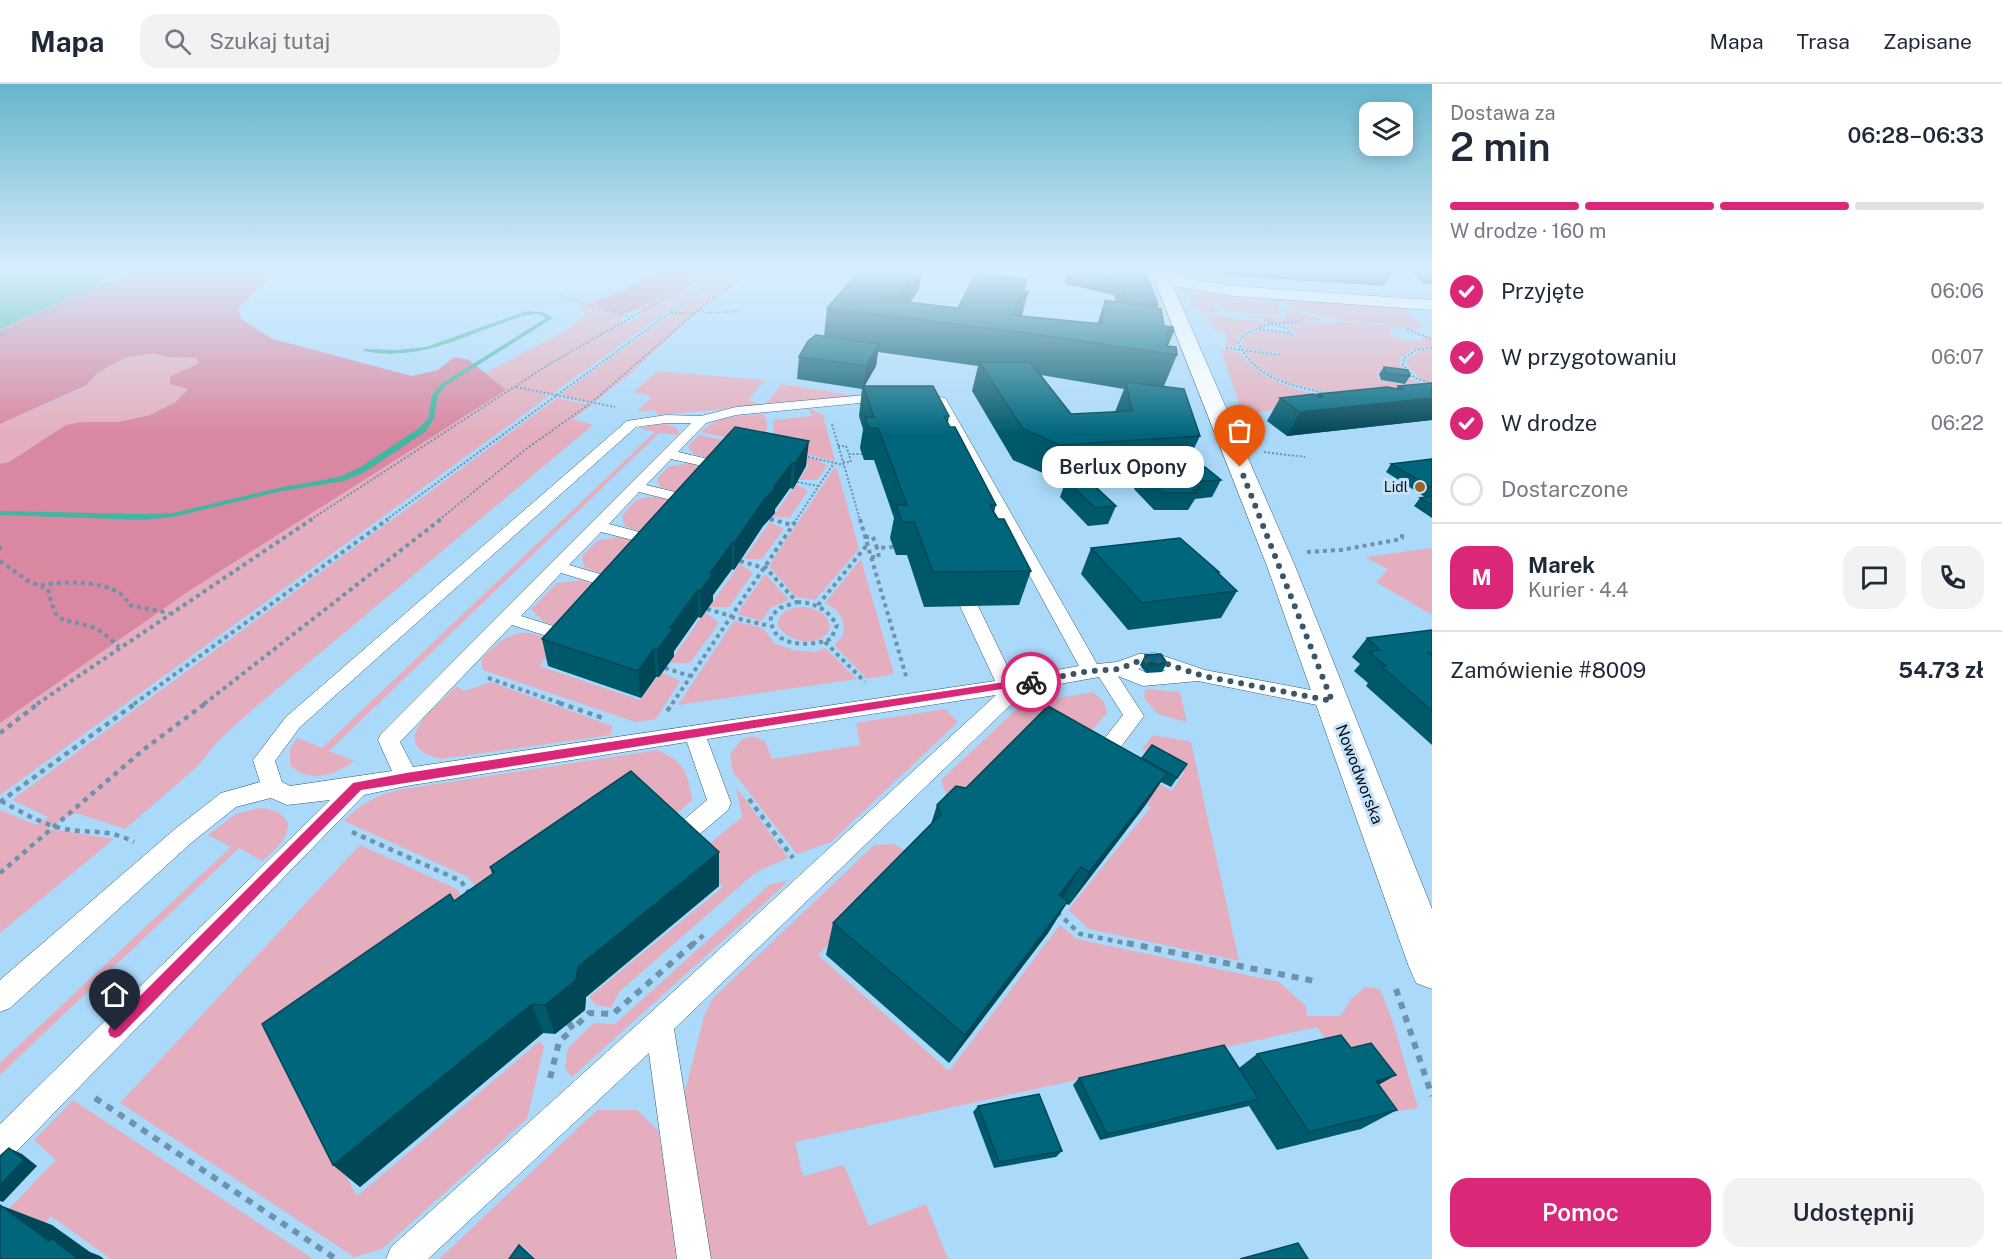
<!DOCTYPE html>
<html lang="pl">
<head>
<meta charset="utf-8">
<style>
	body { margin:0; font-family:"Public Sans",sans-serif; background:#f2f2f3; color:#1f2937; height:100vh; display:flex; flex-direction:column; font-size:22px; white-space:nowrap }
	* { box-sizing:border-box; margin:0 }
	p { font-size:20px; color:#747a83 }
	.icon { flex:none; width:33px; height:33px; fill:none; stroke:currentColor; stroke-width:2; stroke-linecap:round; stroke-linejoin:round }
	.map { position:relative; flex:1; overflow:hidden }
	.sheet { display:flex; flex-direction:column; background:#fff; width:570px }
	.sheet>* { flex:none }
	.tools { position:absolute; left:1359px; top:18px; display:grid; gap:12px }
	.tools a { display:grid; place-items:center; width:54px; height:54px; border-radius:12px; background:#fff; box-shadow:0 3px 15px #0003; font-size:30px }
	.pin { position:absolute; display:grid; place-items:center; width:51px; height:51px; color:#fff; margin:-62px -26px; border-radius:50% 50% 50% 0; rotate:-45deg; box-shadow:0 0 6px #0007 }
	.pin .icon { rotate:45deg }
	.courier { position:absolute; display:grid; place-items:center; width:60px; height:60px; margin:-30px; border:4px solid #db2777; border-radius:50%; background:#fff; color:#222; box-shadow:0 2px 8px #0007 }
	.bubble { position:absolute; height:42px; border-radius:18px; background:#fff; box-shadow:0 3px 15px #0003; font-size:20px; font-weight:600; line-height:42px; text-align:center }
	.overview em { font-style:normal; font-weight:600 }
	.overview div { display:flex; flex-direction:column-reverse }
	.overview { display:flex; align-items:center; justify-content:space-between; height:102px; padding:0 18px }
	h1 { font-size:39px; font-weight:600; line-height:45px }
	.bar { display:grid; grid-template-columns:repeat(4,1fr); gap:9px 6px; align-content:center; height:72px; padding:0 18px }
	.bar i { height:8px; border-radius:4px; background:#e0e1e3 }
	.bar .current { background:#db2777 }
	.bar p { grid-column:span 4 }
	.line { display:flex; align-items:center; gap:15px; padding:0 18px; border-top:2px solid #e0e1e3 }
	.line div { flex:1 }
	.round { display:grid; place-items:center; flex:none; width:63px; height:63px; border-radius:18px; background:#f2f2f3 }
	ol { padding:0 18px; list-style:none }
	li { display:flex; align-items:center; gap:18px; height:66px }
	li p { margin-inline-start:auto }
	li .icon { padding:6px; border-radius:50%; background:#db2777; color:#fff; stroke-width:4 }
	li:last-child { color:#747a83 }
	li i { width:33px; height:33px; border:3px solid #e0e1e3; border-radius:50% }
	.primary-button { display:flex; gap:12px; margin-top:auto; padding:12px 18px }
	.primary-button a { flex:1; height:69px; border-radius:18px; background:#db2777; color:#fff; font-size:24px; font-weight:600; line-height:69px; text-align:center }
	.primary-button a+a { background:#f2f2f3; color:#1f2937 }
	header { display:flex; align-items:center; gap:36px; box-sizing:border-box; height:84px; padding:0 30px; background:#fff; border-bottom:2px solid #e0e1e3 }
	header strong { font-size:28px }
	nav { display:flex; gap:33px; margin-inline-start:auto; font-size:21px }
	.search { width:420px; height:54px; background:#f2f2f3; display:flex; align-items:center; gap:15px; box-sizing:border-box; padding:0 21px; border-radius:18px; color:#747a83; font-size:22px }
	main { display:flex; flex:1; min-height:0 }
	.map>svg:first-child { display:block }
	.green { fill:#e5aebe }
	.forest { fill:#da87a1 }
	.water { fill:#43b6a2 }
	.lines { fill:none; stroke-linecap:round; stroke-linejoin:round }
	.stream { fill:#43b6a2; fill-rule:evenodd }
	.service-casing { stroke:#305b77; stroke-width:1 }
	.minor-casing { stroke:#305b77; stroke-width:1 }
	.path-far3 { stroke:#6e92ab; stroke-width:2; stroke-dasharray:2 2; stroke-linecap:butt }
	.path-far2 { stroke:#6e92ab; stroke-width:4; stroke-dasharray:4 4; stroke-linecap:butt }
	.path-far1 { stroke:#6e92ab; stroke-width:4.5; stroke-dasharray:5 5; stroke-linecap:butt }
	.path { stroke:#6e92ab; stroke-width:6; stroke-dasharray:7 7; stroke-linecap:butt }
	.service { fill:#fff; fill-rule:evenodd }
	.minor { fill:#fff; fill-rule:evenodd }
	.wall { fill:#00586b; fill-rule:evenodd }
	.shaded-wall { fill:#004757 }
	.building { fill:#00667c; stroke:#004757; stroke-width:1.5 }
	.route { fill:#db2777 }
	.done { stroke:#3c5669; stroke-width:6; stroke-dasharray:0 10.8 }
	.poi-dot { fill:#9f6027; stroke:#c8e3f7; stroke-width:2 }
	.labels { text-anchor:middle; stroke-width:6; stroke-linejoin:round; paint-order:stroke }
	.far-poi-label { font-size:14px; fill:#01101b; stroke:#c8e3f7; text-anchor:end }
	.street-label { font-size:16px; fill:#01101b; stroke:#c8e3f7 }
</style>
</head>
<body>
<header>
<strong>Mapa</strong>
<div class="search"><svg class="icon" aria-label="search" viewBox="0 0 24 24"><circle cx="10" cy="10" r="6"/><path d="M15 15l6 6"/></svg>Szukaj tutaj</div>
<nav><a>Mapa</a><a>Trasa</a><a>Zapisane</a></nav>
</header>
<main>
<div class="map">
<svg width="1432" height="1175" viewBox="0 0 1432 1175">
	<rect width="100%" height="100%" fill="#aad9fa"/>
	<path class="green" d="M704 187H723L552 310 524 304 549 312 0 711V639L189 507 505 306 485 289 558 251 587 231 576 221 591 218 623 229 619 240C631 239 636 236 644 227L637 226C659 212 682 202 704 187Z
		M731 187H753L701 224 630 290 593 319 560 311Z
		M1202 207 1403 224 1422 242 1418 246 1380 239 1344 237 1289 224 1286 219 1238 213 1278 219 1280 232 1220 226 1219 218 1213 217 1214 225 1222 229 1199 227 1193 224 1188 210Z
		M1288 226 1326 236 1282 239 1228 229 1285 235V227Z
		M1200 230 1275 239 1252 244 1238 253 1236 262 1226 263 1227 253 1224 248 1214 245 1212 239Z
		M1346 238 1380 241 1408 246 1394 245 1387 250 1402 256 1421 257 1424 252 1431 255 1432 263 1413 265 1400 274 1399 280 1409 291 1377 287 1379 296 1406 301V294L1421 299 1403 306 1329 309 1287 298 1270 290 1256 282 1245 267 1280 272 1281 269 1242 264V256L1256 246 1288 249 1289 252 1295 253V249L1287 240Z
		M1221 265 1240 268C1256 294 1299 309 1329 312 1361 316 1399 311 1432 310L1245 329 1241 326Z
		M1422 266H1432V299L1421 296 1407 281 1408 274Z
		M153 269 167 273 196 274 200 279 188 305 177 318 150 331 118 338H81L66 341 9 378 0 380V340L87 302 97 289 125 274Z
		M658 287 765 296 748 316 758 319 756 322 657 331 656 326 637 328 652 313 633 308Z
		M782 300 850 311 852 312 764 322Z
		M557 314 592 321 573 335 593 341 253 625 216 659 198 682 125 745 76 729 45 744 114 755 0 849V726L37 741 48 733 12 716Z
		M811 325 823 331 835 377 774 363 773 336 812 332 809 326Z
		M763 330 767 337 766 362 701 348C719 331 740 332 763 330Z
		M662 339 677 344 679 351 659 349 329 667 354 677C335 692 308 700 290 681V665L297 654 322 664 655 348 639 344Z
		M699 351 818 376 827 382 817 396H799L809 381 733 364 721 377 694 370 688 363Z
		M689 379 713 384 689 412 660 403 657 395 668 383Z
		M834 384 837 385 859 465 815 516 796 513 769 482Z
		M796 400 808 407 790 433H773Z
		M646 413H657L683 419 654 451 631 445 624 441 622 432 635 417Z
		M770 438 784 445 762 475H744Z
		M621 452 647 459 615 495 584 483 582 472 597 457Z
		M1432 464V531L1376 498 1388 486 1366 473Z
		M861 475 894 590 867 595 834 561 843 551C846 534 839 526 825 519Z
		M740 480 753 489 729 523H709Z
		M765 490 789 516 770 524 762 537 737 530Z
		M581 496 608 504 570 546 544 538 531 525 557 499Z
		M805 523C817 525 828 529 830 543 822 566 786 558 778 541 779 526 792 523 805 523Z
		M705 528 719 539 690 579H669Z
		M734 537 763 544 774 559 793 566 815 568 825 564 857 595 678 621Z
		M519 549H530L561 558 539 582 640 616 661 588 680 597 656 635 635 638 483 586 481 576C493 563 502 554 519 549Z
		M491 598 612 642 611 651 441 675C383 661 435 624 457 602L464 607Z
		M1145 605 1180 608 1187 638 1158 630 1144 614Z
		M1093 608 1104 618 1107 629 1068 673 959 729 948 716 941 696 1021 621Z
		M945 625 958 638 831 758 797 770 733 688 730 670 741 656 752 652 765 657 772 675 860 661 856 639Z
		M1153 651 1191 658 1239 877 1089 845 1068 826 1151 723 1113 700 1126 682 1172 707 1184 688 1142 665Z
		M658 666C684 678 688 688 692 716L661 744 490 821 468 793 344 737C362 718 378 711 403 705Z
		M736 703 788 774 756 788 619 908 611 924 596 921 589 913 723 803 693 773 742 733Z
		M258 724C273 725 282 727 288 740 288 756 274 767 263 777L239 764 0 991V979L231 763 208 751 236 730Z
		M894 760 913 772 818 871 949 987 1060 841 1077 855 1279 898 1306 922 1307 932H1340L1352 914 1366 903 1380 905 1394 941 1418 1024 1380 1030 1317 943 795 1058 803 1092 844 1081 869 1142 926 1120 948 1175H711L683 1015 704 932 712 915 874 761Z
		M360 761 457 805 473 833 278 966 357 1112 540 957 544 963 527 1035 382 1165 354 1173 120 1019Z
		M788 796 779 806 572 993 565 985 568 964 594 939 615 940 769 801Z
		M73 1016 313 1175H111L51 1132 12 1175 0 1134 56 1076 34 1056Z
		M597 1026H637L658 1046 680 1175H536L522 1161 511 1175H439Z"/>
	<path class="forest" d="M131 187 274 189C263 202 249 212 238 225L241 235 273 255 412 292 438 286 454 273 469 276 506 306 189 507 0 639V380L9 378 66 341 81 338H118L150 331 176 318 188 305 170 300V293L199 279 196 274 167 273 153 269 125 274 97 289 87 301 0 340V245L92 204 122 194Z
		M655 187H704C691 196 637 229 623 229 613 229 601 222 591 218L621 208Z"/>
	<path class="water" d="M0 187H108L104 193 105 195 92 204 0 245Z"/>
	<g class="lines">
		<path class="stream" d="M526 227 543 228 553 234 445 302 438 311 434 335 425 348 365 388 344 397 278 408 173 433 143 436 0 431V427L143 430 173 429 278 404 339 393 359 384 419 344 428 335 432 311 441 300 546 234 537 230 527 231C470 247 426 279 364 267V265L396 266 426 263Z"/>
		<defs>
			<path id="service" d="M1094 187H1117L1163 193 1168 196 1163 199 1099 190Z
				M887 309 891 310 893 313 891 316 736 331 706 339 678 368 726 379 728 382 726 385 721 386 671 375 646 401 696 413 699 416 696 419 691 421 639 408 609 440 662 454 664 457 662 460 656 462 601 448 569 481 624 497 627 501 624 505 618 506 561 489 521 532 579 550 581 554 579 558 572 560 512 541 400 658 413 683 995 597 960 522 963 518H975L978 522 1013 594 1079 582 936 320 925 315 931 311 945 314 947 317 1097 580 1117 578 1139 570 1155 569 1205 586 1332 610 1339 612 1342 617 1339 622 1332 624 1198 597 1143 602 1118 592 1144 632 1104 685 1096 688 1088 685 1085 679 1123 631 1099 593 1026 606 674 945 711 1175H677L649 969 428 1175H386L391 1163 649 930 996 611 707 655 731 719 728 726 682 765 674 768 666 765 662 758 666 751 707 716 687 658 406 702 364 711 11 1073 0 1078V1040L330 716 287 721 271 714 236 723 191 759 10 924 0 928V896L175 745 221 709 260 698 253 676 286 633 627 337 666 331 701 332 736 323ZM666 339H691L381 650 378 656 392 687 290 702 282 698 275 677 300 643 636 343ZM1142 583H1154L1166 587 1145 588 1138 585Z"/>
			<path id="minor" d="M1151 187H1167L1169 192 1234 202 1432 216V226L1234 212 1173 202 1295 482 1432 825V905L1416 899 1409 883 1267 482Z"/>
		</defs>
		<use href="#service" class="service-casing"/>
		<use href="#minor" class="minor-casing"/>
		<path class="path-far3" d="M560 212 629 233
			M698 227 712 229 741 227
			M671 229H693
			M1264 236 1289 245 1292 252
			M1301 238C1278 239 1254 239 1238 258 1254 295 1293 302 1329 310
			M1259 245 1291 249
			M1407 245 1432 255
			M0 251 98 205 119 187
			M1226 264 1281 271
			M1432 264 1416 266 1404 274 1403 281 1415 294 1432 300
			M516 303 615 323
			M832 340 860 436
			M838 362H846L849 370H862
			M1264 368 1305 373
			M804 372 844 381
			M843 378H851L849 370
			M797 398 818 402
			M770 435 774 436
			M310 436 551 279 685 203 708 187
			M386 436 727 187
			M439 436 526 365 591 319 697 227 751 187
			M796 436 834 379"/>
		<path class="path-far2" d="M770 435 792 441
			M860 435 906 592
			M865 453H873L877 464 893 463
			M0 462V467
			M1307 468 1341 466 1396 456 1402 454V447
			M871 473H879L877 464
			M0 477 28 497 48 505C57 545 60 532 92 543 103 547 111 556 119 563
			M740 477 764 484
			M764 482 797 518
			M41 501C64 497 120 495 129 521L169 529
			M797 518C816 519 827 525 837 541L831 555C810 563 769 564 771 532L780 524Z
			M818 521 867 461
			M707 525 731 532
			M731 533 770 542
			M825 558 865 598
			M665 584 690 592
			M488 594 563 620
			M37 620 312 435
			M134 620 388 435
			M204 620 441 435
			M672 620 797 435"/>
		<path class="path-far1" d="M559 619 606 635
			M667 627 673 619
			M0 649 39 619
			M749 715 793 774
			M1 717C20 727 39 739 61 744 89 751 105 743 134 758
			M0 718 136 619
			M352 748 461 797 470 811
			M0 789 143 666 206 619
			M1057 828 1080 850 1135 861
			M692 861 705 850"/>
		<path class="path" d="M1127 859 1314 897 1313 893
			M1396 905 1432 1012
			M569 939 573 945 589 929 613 930 694 859
			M550 994 559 958 573 945
			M95 1014 336 1175"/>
		<use href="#service" class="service"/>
		<use href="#minor" class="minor"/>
	</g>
	<path class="wall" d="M860 187H922L919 205 910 218 958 224 1027 195 1024 207 1028 208 1022 232 1097 240 1105 216 1116 218 1114 211 1065 200 1068 187H1145L1158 221 1157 224 1164 242 1174 247 1168 262 1177 271 1164 302 1200 352 1185 383 1050 392 1013 376 972 307 978 282 878 268 876 282 864 302 949 332 948 339 996 421 994 428 1031 487 1019 521 924 523 907 471H896L890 454 894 434 874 376H864L860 364 863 345 859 332 862 305 797 295 799 273 824 252 827 224ZM1041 291 1124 305 1115 328 1071 330Z
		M1200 187H1389L1392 189 1384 202 1201 190Z
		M1408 187H1432V200L1424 199Z
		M1384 283 1410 292 1405 300 1381 296 1379 290Z
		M1432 299V336L1287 352 1267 337 1280 314 1317 312 1318 310 1396 305 1398 302Z
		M735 343 806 382 793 405 790 404 775 425V429L763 442 734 486 732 485 713 511V517L701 534 698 533 674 567V572L659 593H656L641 614 548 582 542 555Z
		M1432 375V434L1414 422 1420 414 1425 413 1386 388 1391 380Z
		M1141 388 1221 396 1212 413 1195 415 1188 426H1154L1134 405Z
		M1066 396 1116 422 1108 440 1088 442 1060 413Z
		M1091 464 1219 488 1218 490 1237 507 1221 534 1128 546 1081 490Z
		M1432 546V661L1366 602 1368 599 1354 587 1360 580 1352 573 1367 554Z
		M1145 571 1167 579 1162 588 1146 589 1140 581Z
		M1142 675 1187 680 1171 703 1161 698 1144 723 1069 821 1066 820 1048 849 949 979 826 871 833 839 931 740 937 721 966 704Z
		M719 768V802L586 913 585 926 555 950 543 949 360 1103 333 1081 454 817 492 790 490 783Z
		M1257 970 1379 1001 1397 1026 1361 1045 1277 1066 1249 1022 1100 1056 1073 1001 1079 994 1239 984Z
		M978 1022 1062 1067 1056 1073 994 1084 973 1028Z"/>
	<path class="shaded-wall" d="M903 187 900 208 912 190 906 225 893 232 896 214 901 189Z
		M915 187H922L919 205 909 220Z
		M879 260 876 282 863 305 866 282Z
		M1432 314V336L1287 352 1300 328Z
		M809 357 806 382 793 405 795 380Z
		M792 379 790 404 775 425V429L763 442 734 486V459L764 416Z
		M732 459V485L713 511V517L701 534 700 507 710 489Z
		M698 506V533L674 567V572L659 593 657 566 670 544Z
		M654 565 656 593 641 614 638 587Z
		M1167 689 1144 723 1069 821 1089 788Z
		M719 768V802L586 913 585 926 555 950 545 921 578 883Z
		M1081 783 1062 816 1059 811Z
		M1068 817 1048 849 949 979 965 951Z
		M532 920 543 949 360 1103 333 1081Z
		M1396 991 1361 1011 1376 997Z
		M9 1064 22 1070 37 1082 3 1118 0 1117V1101Z
		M0 1121 52 1141 90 1168 100 1172 104 1175H78L49 1157Z"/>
	<path class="building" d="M860 187H903L901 189 912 190 896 214 881 213 879 215 958 224 976 189 1027 195 1023 207 1028 208 1027 210H1020L1019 213H1023L1021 217 1019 216 1015 229 1011 231 1102 240 1105 216 1161 225 1164 242 1173 243 1174 247 1166 246 1168 256 1166 262 1176 263 1177 271 1032 250 827 224Z
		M1098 187H1145L1158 221 1128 217 1121 192Z
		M1363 187H1389L1392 189Z
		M1420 187H1432V193H1428Z
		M816 251 879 260 866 282 799 273 808 257Z
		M979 278H1030L1071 330 1132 327 1126 298 1184 305 1200 352 1060 361 1023 345Z
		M1384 283 1408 286 1410 292 1385 289Z
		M1432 299V314L1300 328 1280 314 1314 310 1319 313H1324L1318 310 1387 303 1398 305H1403L1398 302Z
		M863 302H933L949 332H944L950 343H955L996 421H990L994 429 998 435H1004L1031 487 933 488 914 438H902L896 421H907L878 344 869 345 865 333H874Z
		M735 343 809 357 795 380 792 379 774 403H776L764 416 734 459H732L710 489 713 490 700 507 698 506 670 544 673 545 657 566 654 565 638 587 542 555Z
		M1432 375V404L1391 380Z
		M1205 383 1221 396 1192 398 1200 405 1193 406 1197 409H1162L1141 388Z
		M1085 393 1116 422 1095 424 1066 396Z
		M1432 412V421L1420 414Z
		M1180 454 1219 488H1217L1237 507 1142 519 1091 464Z
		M1432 546V569H1428L1432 572V627L1382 583 1386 582 1369 568 1380 566 1367 554Z
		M1161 570 1167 579 1151 580 1145 571Z
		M1048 622 1167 689 1089 788 1081 783 1059 811 1068 817 965 951 833 839 941 730 937 721 956 702 966 704Z
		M1152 661 1187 680 1177 694 1142 674Z
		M631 687 719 768 578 883 576 896 545 921 532 920 333 1081 262 940 450 810 454 817 495 788 490 783Z
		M1341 951 1351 964 1371 959 1396 991 1376 997 1397 1026 1309 1048 1257 970Z
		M1224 961 1259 1015 1107 1050 1079 994Z
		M1039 1010 1062 1067 999 1078 978 1022Z
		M9 1064 24 1076 0 1101V1072Z
		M0 1121 49 1157 51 1154 78 1175H0Z
		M1298 1159 1308 1175H1240Z
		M519 1161 534 1175H509Z"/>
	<linearGradient id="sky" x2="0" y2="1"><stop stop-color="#66b5cc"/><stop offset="0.53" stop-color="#d9eefd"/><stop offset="1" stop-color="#d9eefd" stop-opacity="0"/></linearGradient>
	<rect width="1432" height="351" fill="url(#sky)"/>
	<path class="route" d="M1031 594 1036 598 1034 600 361 706 120 952 115 954 110 952 108 947 110 942 353 699 406 689Z"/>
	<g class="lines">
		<path class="done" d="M1031 598 1090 587 1119 585 1139 577 1155 576 1203 592 1332 617 1240 383"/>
	</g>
	<circle class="poi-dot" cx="1420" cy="403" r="6"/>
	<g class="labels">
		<g class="far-poi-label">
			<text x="1408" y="408">Lidl</text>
		</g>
		<g class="street-label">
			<text transform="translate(1360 690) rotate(69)" y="6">Nowodworska</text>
		</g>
	</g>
</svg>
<div class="tools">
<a><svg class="icon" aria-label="layers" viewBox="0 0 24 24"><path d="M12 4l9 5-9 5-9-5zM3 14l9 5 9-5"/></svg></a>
</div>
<div class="pin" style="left:1240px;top:383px;background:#ea580c"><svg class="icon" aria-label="bag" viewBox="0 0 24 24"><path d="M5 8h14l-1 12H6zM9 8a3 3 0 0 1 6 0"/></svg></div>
<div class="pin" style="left:115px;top:947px;background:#1f2937"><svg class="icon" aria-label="home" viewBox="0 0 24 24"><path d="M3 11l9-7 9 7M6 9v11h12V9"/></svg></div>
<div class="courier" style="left:1031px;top:598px"><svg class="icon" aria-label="bike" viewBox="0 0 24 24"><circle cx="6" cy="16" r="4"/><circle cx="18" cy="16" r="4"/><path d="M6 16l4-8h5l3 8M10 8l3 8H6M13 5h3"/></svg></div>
<div class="bubble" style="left:1042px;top:362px;width:162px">Berlux Opony</div>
</div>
<section class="sheet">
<div class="overview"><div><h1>2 min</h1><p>Dostawa za</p></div><em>06:28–06:33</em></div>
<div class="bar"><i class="current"></i><i class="current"></i><i class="current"></i><i></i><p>W drodze · 160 m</p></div>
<ol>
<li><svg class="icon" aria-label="check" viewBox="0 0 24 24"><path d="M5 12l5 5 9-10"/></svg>Przyjęte<p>06:06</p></li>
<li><svg class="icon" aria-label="check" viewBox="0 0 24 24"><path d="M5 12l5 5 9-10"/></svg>W przygotowaniu<p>06:07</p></li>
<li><svg class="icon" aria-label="check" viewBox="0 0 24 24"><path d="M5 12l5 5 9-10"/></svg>W drodze<p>06:22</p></li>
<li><i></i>Dostarczone</li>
</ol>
<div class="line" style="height:108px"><b class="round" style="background:#db2777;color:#fff">M</b><div><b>Marek</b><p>Kurier · 4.4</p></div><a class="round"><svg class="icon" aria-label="chat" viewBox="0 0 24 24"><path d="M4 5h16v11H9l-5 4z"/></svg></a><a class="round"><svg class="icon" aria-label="phone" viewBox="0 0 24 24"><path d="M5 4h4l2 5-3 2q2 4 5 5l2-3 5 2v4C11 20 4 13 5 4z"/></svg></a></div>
<div class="line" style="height:78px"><div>Zamówienie #8009</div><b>54.73 zł</b></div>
<div class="primary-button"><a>Pomoc</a><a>Udostępnij</a></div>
</section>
</main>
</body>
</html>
